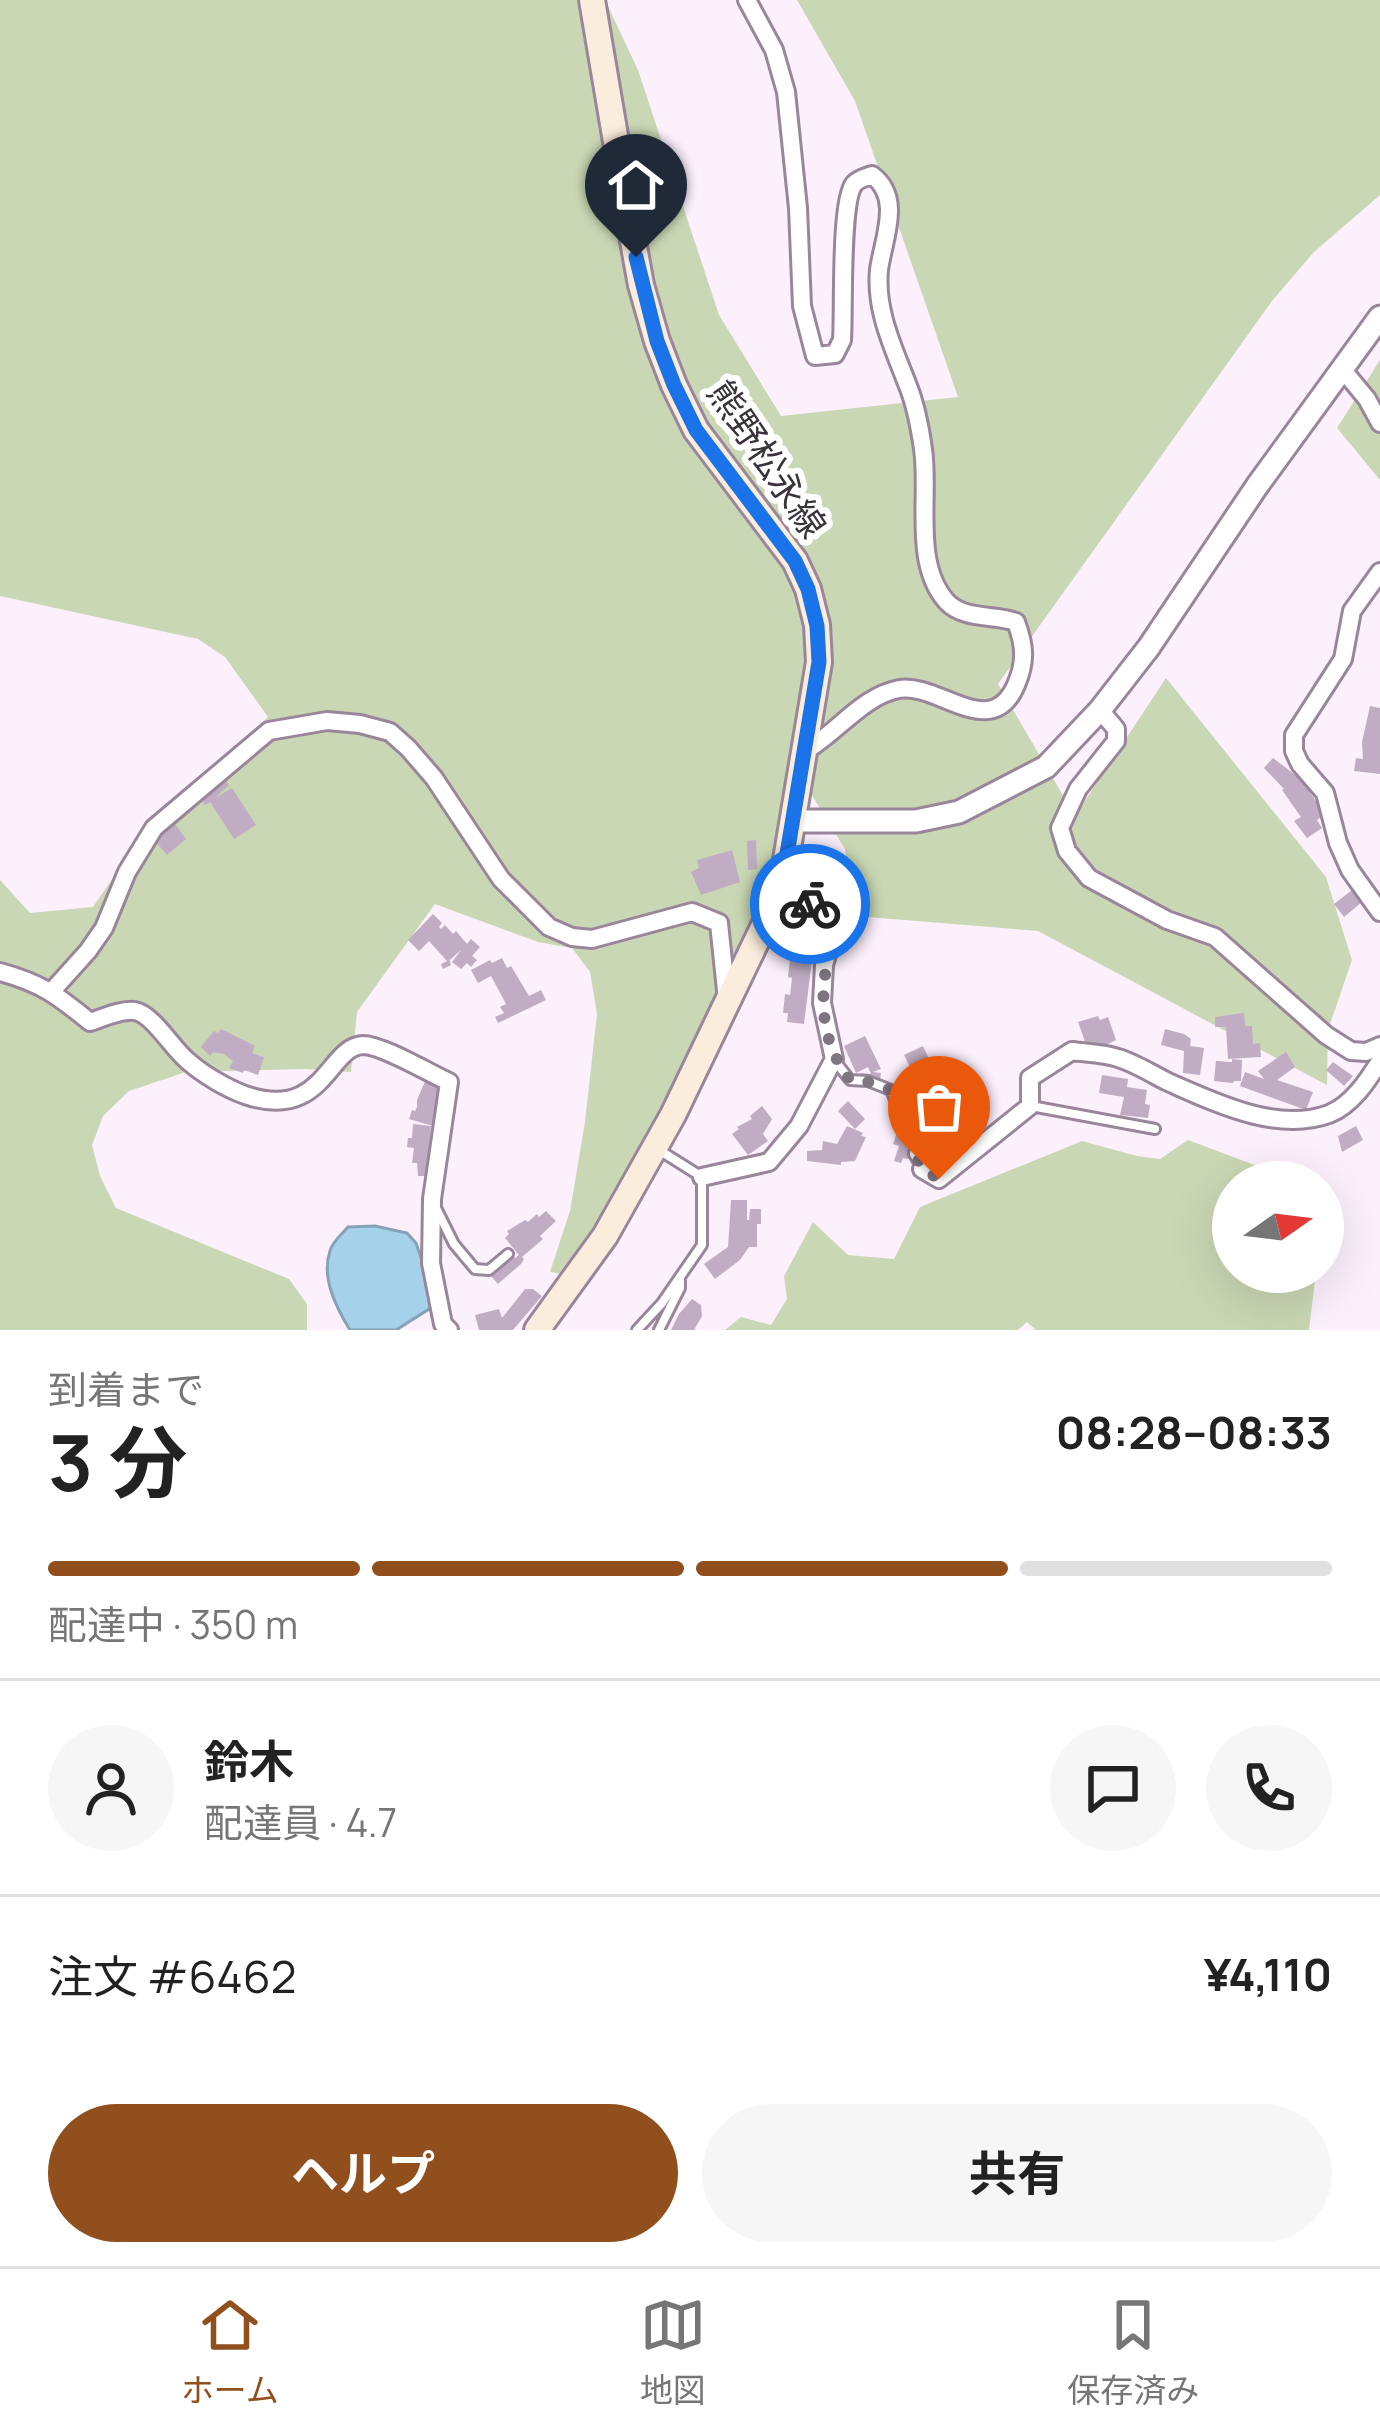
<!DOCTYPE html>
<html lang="ja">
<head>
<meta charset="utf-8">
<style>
	body { margin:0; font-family:Manrope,"Noto Sans JP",sans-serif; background:#f6f6f6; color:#222; height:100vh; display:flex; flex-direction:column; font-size:45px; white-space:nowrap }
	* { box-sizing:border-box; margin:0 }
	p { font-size:39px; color:#767676 }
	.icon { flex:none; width:66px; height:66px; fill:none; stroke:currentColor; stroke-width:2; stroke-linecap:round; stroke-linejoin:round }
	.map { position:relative; height:1330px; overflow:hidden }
	.panel { display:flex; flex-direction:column; background:#fff; flex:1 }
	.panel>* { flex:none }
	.needle { width:78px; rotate:76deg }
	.fabs { position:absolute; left:1212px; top:1161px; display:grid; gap:24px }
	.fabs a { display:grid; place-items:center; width:132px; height:132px; border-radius:50%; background:#fff; box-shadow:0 12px 48px #0002; font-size:60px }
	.pin { position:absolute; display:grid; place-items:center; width:102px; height:102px; color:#fff; margin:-123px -51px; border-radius:50% 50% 50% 0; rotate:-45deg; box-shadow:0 0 12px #0007 }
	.pin .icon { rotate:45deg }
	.courier { position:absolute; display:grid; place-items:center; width:120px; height:120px; margin:-60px; border:9px solid #1a73e8; border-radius:50%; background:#fff; color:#222; box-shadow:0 3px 15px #0007 }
	.summary em { font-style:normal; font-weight:700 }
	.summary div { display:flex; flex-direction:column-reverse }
	.summary { display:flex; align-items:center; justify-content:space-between; height:204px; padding:0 48px }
	h1 { font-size:78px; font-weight:700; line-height:90px }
	.bar { display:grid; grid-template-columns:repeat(4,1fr); gap:18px 12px; align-content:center; height:144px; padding:0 48px }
	.bar i { height:15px; border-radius:9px; background:#e0e0e0 }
	.bar .on { background:#904f1c }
	.bar p { grid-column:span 4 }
	.line { display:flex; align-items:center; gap:30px; padding:0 48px; border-top:3px solid #e0e0e0 }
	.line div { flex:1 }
	.round { display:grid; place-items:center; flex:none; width:126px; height:126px; border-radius:63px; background:#f6f6f6 }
	.action { display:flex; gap:24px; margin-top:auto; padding:24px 48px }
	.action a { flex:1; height:138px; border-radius:72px; background:#904f1c; color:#fff; font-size:48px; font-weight:700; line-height:138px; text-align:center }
	.action a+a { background:#f6f6f6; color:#222 }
	.tab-bar { display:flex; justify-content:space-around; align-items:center; height:168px; border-top:3px solid #e0e0e0; background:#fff; font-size:33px; color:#767676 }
	.tab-bar a { display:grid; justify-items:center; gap:6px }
	.tab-bar .on { color:#904f1c }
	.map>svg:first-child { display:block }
	.green { fill:#cad7b4 }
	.water { fill:#a5d2ea; stroke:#85a2b6; stroke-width:3 }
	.building { fill:#c0adc3 }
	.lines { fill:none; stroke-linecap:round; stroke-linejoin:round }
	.service-casing { stroke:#99869b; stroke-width:14 }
	.minor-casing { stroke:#99869b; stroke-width:22 }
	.tertiary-casing { stroke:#99869b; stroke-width:27 }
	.secondary-casing { stroke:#99869b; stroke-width:30 }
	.service { stroke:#fff; stroke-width:8 }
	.minor { stroke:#fff; stroke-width:16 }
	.tertiary { stroke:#fff; stroke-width:21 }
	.secondary { stroke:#fbeddd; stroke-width:24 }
	.done { stroke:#7f7580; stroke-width:12; stroke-dasharray:0 21.6 }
	.route { stroke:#1a73e8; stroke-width:15 }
	.labels { text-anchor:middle; stroke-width:12; stroke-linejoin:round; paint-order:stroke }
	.street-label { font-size:36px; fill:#3b333c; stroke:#fff }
</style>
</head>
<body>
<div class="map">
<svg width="1380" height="1330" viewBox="0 0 1380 1330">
	<rect width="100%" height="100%" fill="#fcf0fd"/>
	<path class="green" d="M0 0H605L638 70 719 315 781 416 958 397 855 101 797 0H1380V195L1314 252 1272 301 998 684 1075 816 1166 678 1326 877 1352 960 1328 1030 1327 1085 1038 931 855 916 845 849 795 768 762 922 647 1150 568 1275 550 1272 570 1211 585 1122 597 1014 590 972 572 948 538 942 435 904 357 1012 351 1072 306 1069 186 1072 129 1091 103 1116 92 1145 100 1176 116 1208 289 1279 307 1304V1330H0V880L30 913 93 907 150 824 268 717 225 657 198 639 0 596Z
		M1380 360V480L1337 428Z
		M1188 1140 1300 1182H1233V1272H1316L1309 1330H1036L1027 1322 1018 1330H725L741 1317 771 1325 787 1299 784 1276 813 1222 848 1255 894 1259 920 1207 1082 1141 1137 1156 1160 1159Z"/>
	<path class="water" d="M375 1226 407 1233 416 1243 437 1304 396 1330H350C336 1307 321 1278 330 1251 332 1242 342 1234 348 1227Z"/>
	<path class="building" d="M1370 706 1380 708V774L1354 771 1356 758 1363 759 1362 742Z
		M1273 758 1302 780 1321 809 1322 816 1317 820 1322 828 1307 838 1294 821 1301 817 1282 790 1284 789 1264 768Z
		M223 776 229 785 215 798 232 788 256 825 234 839 210 802 205 805 197 793Z
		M175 824 186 839 167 855 155 841Z
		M756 840 757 869 748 870 747 841Z
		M732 850 740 882 701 895 691 872 699 868 697 860Z
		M803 872 817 873 815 891 802 890Z
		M1352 890 1362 902 1344 917 1334 904Z
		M794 901 832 922 831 934 821 931 829 935 817 964 812 961 804 1024 787 1022 788 1013H783L785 994 790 995 792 978 788 977 790 959 796 960 798 951 807 953 816 936 796 928 793 932 781 925Z
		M433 914 442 923 439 927 441 929 445 925 453 934 456 931 467 944 471 939 480 947 472 956 477 960 471 967 467 963 461 969 452 962 462 949 450 960 449 959 451 965 443 969 441 964 447 961 429 941 419 951 408 940Z
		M502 958 507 968 511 966 529 996 541 990 546 1000 498 1023 495 1017 504 1013 500 1007 506 1004 491 976 478 983 471 970 490 960 492 963Z
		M1244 1013 1245 1026H1252L1253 1044 1260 1043 1261 1057 1228 1059 1226 1027H1215V1017Z
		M1098 1016 1100 1020 1108 1017 1116 1040 1098 1049 1088 1050 1078 1022Z
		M221 1029 255 1046 252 1053 264 1057 258 1075 244 1070 243 1073 229 1068 233 1061 224 1054 213 1052 210 1056 201 1047 214 1031 218 1033Z
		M1165 1029 1184 1034 1191 1039 1190 1046 1204 1048 1200 1075 1183 1073 1184 1051 1161 1045Z
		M865 1036 881 1069 873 1072 881 1073 880 1080 860 1077V1073L871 1074 868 1067 856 1073 844 1046Z
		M923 1046 931 1063 912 1071 904 1055Z
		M1286 1052 1295 1067 1277 1080 1313 1092 1306 1110 1240 1086 1245 1072 1264 1079 1258 1071Z
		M1232 1059 1242 1060 1241 1081H1234L1233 1083 1214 1081 1216 1061 1232 1062Z
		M1333 1062 1353 1076 1344 1086 1326 1070Z
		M1102 1075 1128 1079 1127 1087 1147 1090 1145 1104 1150 1105 1148 1118 1120 1115 1124 1097 1099 1093Z
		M426 1079 445 1085 433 1126 409 1119 412 1110 415 1111 417 1107V1100Z
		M848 1101 865 1119 855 1129 838 1111Z
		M762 1106 772 1119 763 1134 768 1141 748 1155 732 1134 739 1129 737 1127 752 1119 750 1116Z
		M900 1123 916 1129 908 1159 903 1158 901 1163 894 1161 899 1146 893 1144Z
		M413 1124 431 1126 428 1176H418L417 1163H412L414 1148 407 1147 408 1138H412Z
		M847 1126 863 1133 861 1136 866 1137 855 1161 841 1162V1165L807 1161V1151L822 1150 823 1141 837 1144Z
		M1356 1126 1363 1140 1342 1152 1338 1136Z
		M731 1200H747V1220H749L750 1209H761V1224H757V1247H749L740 1260 715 1279 704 1264 728 1247Z
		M546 1211 556 1221 540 1236 543 1239 522 1257 524 1259 521 1264 498 1284 488 1273 511 1253 515 1258 519 1255 505 1238 509 1234 507 1231 525 1220 528 1222 537 1214 539 1217Z
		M525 1289H533L542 1296 513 1330H479L475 1315 499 1309 502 1318Z
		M692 1299 701 1305 702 1316 694 1330H671L679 1314Z"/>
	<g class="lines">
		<defs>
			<path id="service" d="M835 1061 850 1080 868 1081 891 1090 897 1105 921 1125 914 1154 922 1168
				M1031 1106 1155 1129
				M435 1206 454 1244 475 1269 489 1270 508 1254
				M637 1330 662 1303 702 1245V1177L659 1150
				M659 1330 680 1288V1277"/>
			<path id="minor" d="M747 0 774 50 786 92 798 208 802 306 815 356 835 354 842 340C844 311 840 202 854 184 858 179 866 177 872 175 903 198 883 239 879 270 875 311 894 349 908 386 916 406 920 428 923 449 930 495 912 564 947 602 964 620 994 614 1016 622 1025 646 1026 662 1016 685 991 743 938 682 899 689 862 696 836 734 805 751
				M1343 370 1367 399 1380 423
				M1380 572 1352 611 1343 659 1294 735V751L1300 764 1325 793 1338 843 1350 870 1380 912
				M1100 710 1116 729V741L1078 789 1060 828 1067 851 1089 878 1167 920 1215 937 1326 1035 1351 1051 1366 1052 1380 1046
				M0 972C41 983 57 995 90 1022 102 1018 122 1009 135 1011 154 1015 173 1050 189 1062 204 1075 226 1088 245 1095 324 1122 328 1046 363 1045 382 1045 429 1073 449 1082L432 1199 431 1263 443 1324 449 1330
				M52 991 88 951 104 928 127 872 154 828 269 731 327 721 360 724 390 732 408 748 434 778 501 879 549 927 572 937 592 939 692 912 719 923 727 1000
				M922 1169 939 1179 1030 1106V1078L1072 1051C1086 1053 1104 1053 1118 1058 1135 1063 1152 1074 1168 1082 1216 1103 1277 1133 1329 1114 1352 1105 1368 1080 1380 1061
				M702 1177 769 1162 799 1126 834 1059 822 1003 824 965 836 924 831 914 781 890"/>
			<path id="tertiary" d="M794 821H916L959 812 1046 767 1100 710 1149 647 1257 486 1380 317"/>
			<path id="secondary" d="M537 1330 605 1236 673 1115 781 890 819 662 817 625 808 589 795 561 696 430 674 385 657 341 641 285 631 230 592 0"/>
		</defs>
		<use href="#service" class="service-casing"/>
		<use href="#minor" class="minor-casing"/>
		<use href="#tertiary" class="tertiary-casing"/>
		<use href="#secondary" class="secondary-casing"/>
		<use href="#service" class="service"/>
		<use href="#minor" class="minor"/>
		<use href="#tertiary" class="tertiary"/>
		<use href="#secondary" class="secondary"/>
	</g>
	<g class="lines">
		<path class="done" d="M810 904 831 914 836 924C821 978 813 1032 850 1080L868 1082 891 1090 897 1105 921 1125C914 1155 911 1162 939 1179"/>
		<path class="route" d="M636 257 657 341 674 385 696 430 795 561 808 589 817 626 819 662 781 890 810 904"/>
	</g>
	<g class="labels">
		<g class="street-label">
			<text transform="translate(767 459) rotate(56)" y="13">熊野松永線</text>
		</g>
	</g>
</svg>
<div class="fabs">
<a><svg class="needle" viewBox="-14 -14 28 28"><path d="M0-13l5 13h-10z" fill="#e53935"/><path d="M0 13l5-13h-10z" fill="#767676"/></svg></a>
</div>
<div class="pin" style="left:939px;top:1179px;background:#ea580c"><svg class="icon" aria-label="bag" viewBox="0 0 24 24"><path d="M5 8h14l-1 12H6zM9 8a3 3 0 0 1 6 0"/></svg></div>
<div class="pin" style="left:636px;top:257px;background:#1f2937"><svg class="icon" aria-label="home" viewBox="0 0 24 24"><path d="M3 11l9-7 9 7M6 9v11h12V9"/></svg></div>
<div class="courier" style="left:810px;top:904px"><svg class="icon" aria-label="bike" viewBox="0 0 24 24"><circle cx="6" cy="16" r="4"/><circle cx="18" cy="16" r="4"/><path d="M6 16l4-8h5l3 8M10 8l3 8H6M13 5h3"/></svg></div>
</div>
<section class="panel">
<div class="summary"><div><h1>3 分</h1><p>到着まで</p></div><em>08:28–08:33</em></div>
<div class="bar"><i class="on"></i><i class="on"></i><i class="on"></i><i></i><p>配達中 · 350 m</p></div>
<div class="line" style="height:216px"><a class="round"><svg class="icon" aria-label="person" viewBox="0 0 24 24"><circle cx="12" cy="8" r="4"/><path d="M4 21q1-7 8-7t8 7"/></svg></a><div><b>鈴木</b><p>配達員 · 4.7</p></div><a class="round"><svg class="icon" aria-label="chat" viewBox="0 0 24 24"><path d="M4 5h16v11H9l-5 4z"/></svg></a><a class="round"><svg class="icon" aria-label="phone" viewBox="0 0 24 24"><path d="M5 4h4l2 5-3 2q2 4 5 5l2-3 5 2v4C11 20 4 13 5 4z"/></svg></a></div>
<div class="line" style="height:156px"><div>注文 #6462</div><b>¥4,110</b></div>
<div class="action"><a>ヘルプ</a><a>共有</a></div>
</section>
<nav class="tab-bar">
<a class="on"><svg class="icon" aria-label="home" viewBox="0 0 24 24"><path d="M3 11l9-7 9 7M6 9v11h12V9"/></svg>ホーム</a>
<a><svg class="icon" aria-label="map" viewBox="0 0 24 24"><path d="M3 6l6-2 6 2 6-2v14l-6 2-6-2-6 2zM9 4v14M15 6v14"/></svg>地図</a>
<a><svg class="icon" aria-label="saved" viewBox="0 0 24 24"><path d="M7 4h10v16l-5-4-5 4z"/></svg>保存済み</a>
</nav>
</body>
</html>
